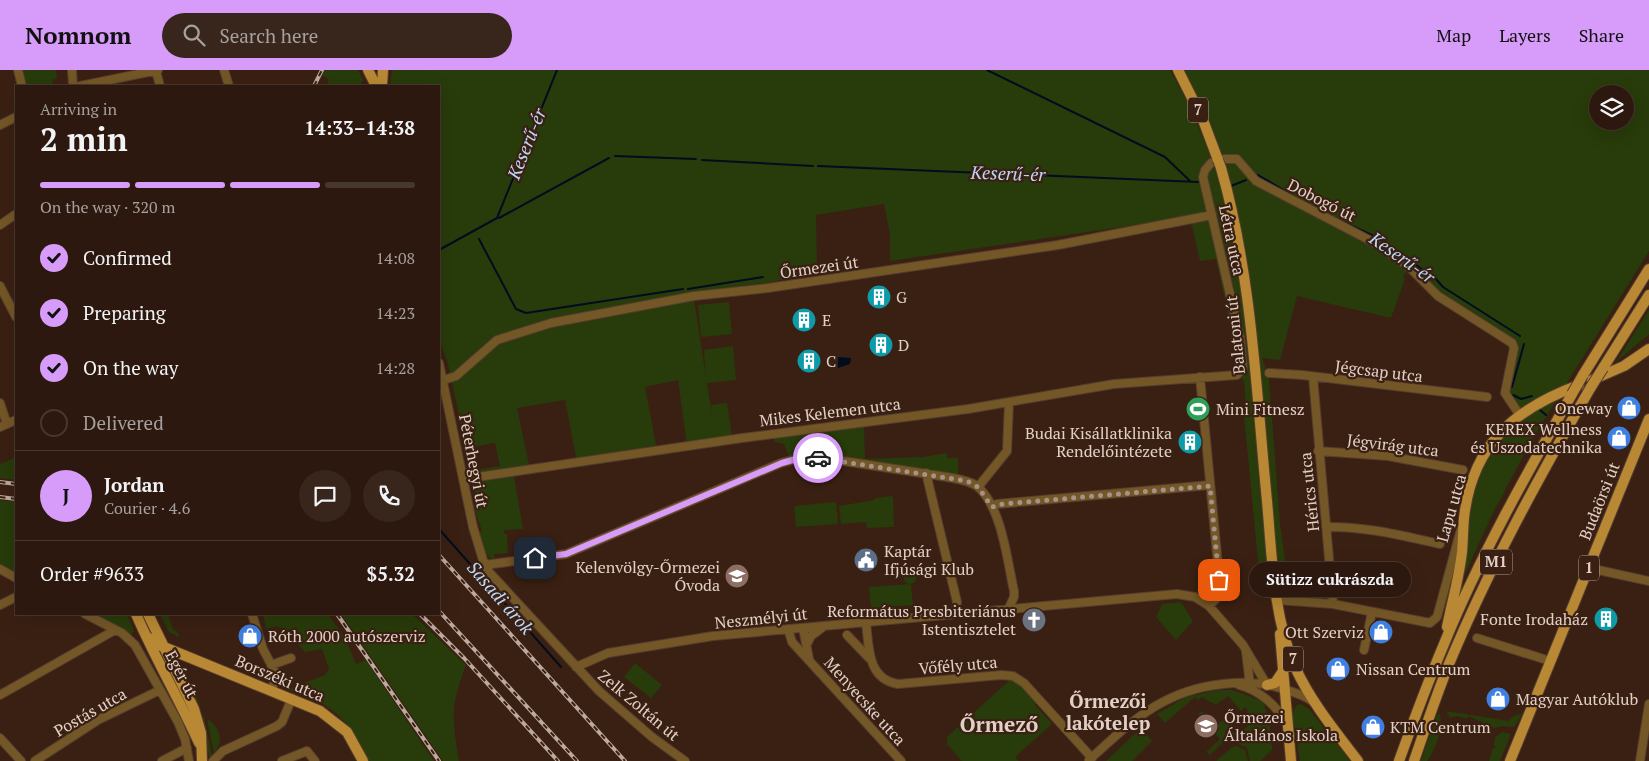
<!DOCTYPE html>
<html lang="en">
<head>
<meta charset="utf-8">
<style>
	body { margin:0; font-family:"PT Serif",serif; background:#38251c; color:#f1f3f6; height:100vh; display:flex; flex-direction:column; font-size:19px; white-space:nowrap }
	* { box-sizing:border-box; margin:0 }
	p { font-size:16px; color:#a6a09e }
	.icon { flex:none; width:28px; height:28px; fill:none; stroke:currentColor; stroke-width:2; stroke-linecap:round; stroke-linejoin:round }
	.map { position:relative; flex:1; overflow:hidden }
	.details { position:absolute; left:15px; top:15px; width:425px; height:530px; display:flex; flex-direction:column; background:#2c180e; border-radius:0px; box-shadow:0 5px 20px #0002,0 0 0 1px #48372e }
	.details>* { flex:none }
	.fabs { position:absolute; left:1589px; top:15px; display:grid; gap:10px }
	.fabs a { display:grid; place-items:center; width:45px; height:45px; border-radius:50%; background:#2c180e; box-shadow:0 5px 20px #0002,0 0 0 1px #48372e; font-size:25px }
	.pin { position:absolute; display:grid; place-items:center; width:42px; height:42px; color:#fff; margin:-21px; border-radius:10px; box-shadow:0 2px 8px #0006 }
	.courier { position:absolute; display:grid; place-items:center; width:50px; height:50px; margin:-25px; border:4px solid #d79bf9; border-radius:50%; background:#fff; color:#222; box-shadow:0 1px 6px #0007 }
	.bubble { position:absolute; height:35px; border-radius:18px; background:#2c180e; box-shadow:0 5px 20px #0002,0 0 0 1px #48372e; font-size:16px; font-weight:700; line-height:35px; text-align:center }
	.overview em { font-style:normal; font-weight:700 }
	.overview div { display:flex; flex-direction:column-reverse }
	.overview { display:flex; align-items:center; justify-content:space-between; height:85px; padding:0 25px }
	h1 { font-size:32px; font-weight:700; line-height:38px }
	.bar { display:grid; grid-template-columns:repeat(4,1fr); gap:8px 5px; align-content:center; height:60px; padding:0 25px }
	.bar i { height:6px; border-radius:4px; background:#48372e }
	.bar .selected { background:#d79bf9 }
	.bar p { grid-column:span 4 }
	.line { display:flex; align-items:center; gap:12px; padding:0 25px; border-top:1px solid #48372e }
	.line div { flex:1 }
	.round { display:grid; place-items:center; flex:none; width:52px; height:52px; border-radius:26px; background:#38251c }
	ol { padding:0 25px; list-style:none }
	li { display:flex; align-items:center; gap:15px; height:55px }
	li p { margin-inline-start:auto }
	li .icon { padding:5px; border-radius:50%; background:#d79bf9; color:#111; stroke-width:4 }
	li:last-child { color:#a6a09e }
	li i { width:28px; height:28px; border:2px solid #48372e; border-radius:50% }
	header { display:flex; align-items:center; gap:30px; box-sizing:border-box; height:70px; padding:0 25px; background:#d79bf9; color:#111 }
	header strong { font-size:24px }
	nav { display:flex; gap:28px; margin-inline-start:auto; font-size:18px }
	.search { width:350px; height:45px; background:#38251c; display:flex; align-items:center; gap:12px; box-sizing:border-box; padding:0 18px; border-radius:28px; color:#a6a09e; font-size:19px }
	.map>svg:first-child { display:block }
	.green { fill:#283b0a; fill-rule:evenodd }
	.water { fill:#000d1e }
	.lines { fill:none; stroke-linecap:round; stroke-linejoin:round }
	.stream { stroke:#000d1e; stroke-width:2 }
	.minor-casing { stroke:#553c2f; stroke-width:10 }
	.major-casing { stroke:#553c2f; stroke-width:12 }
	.minor { stroke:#745726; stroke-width:8 }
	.major { stroke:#b88834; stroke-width:10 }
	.rail-casing { stroke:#bda99f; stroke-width:4 }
	.rail { stroke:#3a2012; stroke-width:2; stroke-dasharray:5.5; stroke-linecap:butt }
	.major-bridge-casing { stroke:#553c2f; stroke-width:12; stroke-linecap:butt }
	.major-bridge { stroke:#b88834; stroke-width:10 }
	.done { stroke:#a79288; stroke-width:5; stroke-dasharray:0 9 }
	.route { stroke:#d79bf9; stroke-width:6 }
	.labels { text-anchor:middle; stroke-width:4.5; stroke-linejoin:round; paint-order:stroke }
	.shield { fill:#3a2012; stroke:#b09b91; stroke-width:1 }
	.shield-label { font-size:15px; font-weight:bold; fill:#e2d0c7 }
	.street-label { font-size:16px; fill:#e2d0c7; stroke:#3a2012 }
	.poi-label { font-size:16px; fill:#e2d0c7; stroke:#3a2012; text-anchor:start }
	.water-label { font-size:18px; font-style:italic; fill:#bbd8f9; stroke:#3a2012 }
	.quarter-label { font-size:19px; font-weight:bold; fill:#e2d0c7; stroke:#3a2012 }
	.district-label { font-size:21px; font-weight:bold; fill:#e2d0c7; stroke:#3a2012 }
</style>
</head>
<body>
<header>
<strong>Nomnom</strong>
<div class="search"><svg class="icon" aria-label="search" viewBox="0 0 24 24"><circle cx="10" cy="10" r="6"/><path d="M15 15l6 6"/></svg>Search here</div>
<nav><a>Map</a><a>Layers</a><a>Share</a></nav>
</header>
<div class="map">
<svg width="1649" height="691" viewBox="0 0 1649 691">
	<rect width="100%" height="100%" fill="#3a2012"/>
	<path class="green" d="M22 0H56L57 8 52 11 54 16H26Z
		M324 0H358L363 10 360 16H326L329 9 321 5Z
		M392 0H1170L1189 35 1212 89 1222 86 1208 51 1178 0H1649V181L1531 371 1492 445 1453 530 1475 405 1519 344 1506 327 1514 278 1434 221 1408 199 1403 207 1405 209 1391 248 1297 226 1280 290 1262 288 1269 309 1280 454 1290 523 1260 511 1243 336 1246 335 1244 311 1236 302 1228 243 1216 189 1200 191 1190 147 890 191V164L884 134 816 145 817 201 772 212 693 223 706 307 704 280 733 276 736 310 707 313 713 350 711 335 727 333 732 366 687 376 678 310 645 317 657 380 577 392 565 330 517 338 530 399 513 401 523 459 504 460V464H507L508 483 494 484 495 489H492L487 485H484L478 463 482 461 473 435 477 433 471 401 500 396 495 373 466 378 448 294 439 269V16H390ZM1598 24H1625V51H1598Z
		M729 232 732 264 701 267 698 235Z
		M1649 240V264L1616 292Z
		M864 354 865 389 923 387 947 383V388H958V406L792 387 789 386 784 374 775 372 773 366Z
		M16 387V410L0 408V392L1 394Z
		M893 426 894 457 867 458 866 452 841 454 839 436 875 430V428Z
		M0 430 16 432V504L0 495Z
		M836 432 838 454 796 457 794 436Z
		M904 508a6 6 0 1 1 12 0a6 6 0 1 1-12 0Z
		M911 514 913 535 871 538 869 517Z
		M1216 517 1212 529H1207L1197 523V519Z
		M1181 532 1193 551 1176 570 1156 547 1162 534Z
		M92 544H127L134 561 129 566Z
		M160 544 168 545 173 559 179 564 178 567 169 562Z
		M263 544H328L344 566 356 594 366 590 434 691H368C353 652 328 630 287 620L325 605 329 599 322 579 305 582 284 559 277 556 266 559Z
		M341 544H412L466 595C450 636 452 649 459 691H443Z
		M635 593 662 615 651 628 624 607Z
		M182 597 201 637 196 631 180 598Z
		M1011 609H1016L1038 631 1035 635 1052 654 1015 687 1019 691H962L947 674V667Z
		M1218 620H1233L1262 631C1270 643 1272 676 1273 691L1272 680 1260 691H1250L1247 678 1239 674 1237 667 1234 669 1230 664 1233 662 1237 665 1248 656 1244 651 1248 648 1245 644 1248 641 1245 637 1241 641 1228 626 1216 635 1202 627 1198 630 1195 627 1165 653 1157 644 1186 627Z
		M1301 634 1309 639 1350 691H1300L1292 644 1296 636Z
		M1202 641 1215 656 1223 650 1226 653 1230 650 1233 654 1225 661 1226 669 1210 685 1206 682 1220 669 1198 644Z
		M1446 641 1509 651 1512 647 1523 643 1514 657 1502 656 1494 658 1468 646 1467 649 1457 646 1450 648Z
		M1440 644C1443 658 1436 679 1427 691H1421L1437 645Z
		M201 646 204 647 212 687 210 691Z
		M207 649C221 658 224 671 214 683Z
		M1141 658 1152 671 1132 691H1106Z
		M1502 662 1511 664 1500 691H1489L1493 678H1497L1494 676 1495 667Z
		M1237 676 1245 680 1248 691H1216L1231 678Z"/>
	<path class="water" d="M838 287 851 288 850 294 838 298Z"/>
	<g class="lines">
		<path class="stream" d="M987 0 1165 87 1190 111
			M615 86 696 89
			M702 90 813 96
			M818 96 1198 112
			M1254 106 1258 105 1297 128
			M1231 116 1246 110
			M1328 145 1376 167 1436 209 1443 217 1520 266
			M499 148 609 88
			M479 169 516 239 526 243 683 219
			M439 180 497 148 557 0
			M688 219 763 207
			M1512 317 1524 274
			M1513 325 1521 329 1532 326
			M1539 339 1546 345
			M439 459 561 597"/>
		<defs>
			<path id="minor" d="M18 0 22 16
				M72 0 73 16
				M224 0 229 16
				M156 1 160 16
				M80 16 158 0
				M0 55 16 47
				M1224 89H1237L1256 111 1375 173 1408 196 1438 226 1512 273 1514 278 1505 323 1519 344
				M0 155 16 144
				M0 216 16 247
				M439 293 473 457 483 490 489 502 599 621 652 667 685 691
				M1269 303 1302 305 1487 327
				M1200 307 1220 516 1217 528 1209 536
				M1313 307 1333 534
				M444 310 456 306 497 270 551 253 694 226 768 218 1058 175 1212 145
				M0 333 7 354
				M0 357 16 350
				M1318 381 1388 386 1463 400
				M926 403 957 532 956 544
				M464 409 742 368 968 339 1114 314 1237 305 1243 298 1240 268 1203 107 1205 100 1211 93
				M978 417 1007 381 1009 332
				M992 437 997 434 1210 415
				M1326 457C1365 456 1403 466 1440 474
				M485 495 566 484 781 393 800 388H824L947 407C957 409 968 410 977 416 1002 437 1007 490 1014 521V527L1008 540
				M1589 498 1649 511
				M0 499 16 508
				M1277 530 1333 534 1430 553 1437 547 1461 459
				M0 535 16 527
				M85 544 122 563 135 575 178 652 185 669 189 691
				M252 544 263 579 276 604 272 620
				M866 552C869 577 867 609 898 614L1001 605 1013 606 1024 613 1092 688
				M803 558 809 589
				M788 559 792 572 901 691
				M847 565 869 588
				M1477 568 1550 591
				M807 574 811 566 823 557
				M1364 580 1372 542
				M1246 582 1250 615
				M271 595 291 588
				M576 597 608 583 713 566 1177 524 1195 527 1209 536 1243 575 1267 615
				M1239 615C1261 621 1275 635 1287 653
				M0 625 115 560
				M0 668 21 691
				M1089 690C1131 652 1163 620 1223 614 1240 612 1259 612 1276 617 1289 621 1301 623 1312 631
				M35 691 98 650 160 620
				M162 691 187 678
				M213 691 223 681 277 656 282 652 292 628
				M282 691 307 681 315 691
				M1640 691 1649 634"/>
			<path id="major" d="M368 0 376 16
				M1178 0 1203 50 1218 90
				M382 16 383 0
				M1221 98C1252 206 1256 320 1267 431 1272 486 1273 546 1295 597 1311 632 1335 661 1358 691
				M1603 298 1649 225
				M1583 305 1649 199
				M1592 310 1624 296 1649 279
				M136 544C155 588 179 629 199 673
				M148 544 194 639 201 663 202 691
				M1447 557C1452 532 1459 508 1462 482 1463 471 1463 459 1464 448 1472 375 1514 339 1579 315
				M1280 564 1291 691
				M146 566 159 575 320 641 347 662 363 691
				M1267 615 1275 613 1283 601
				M1399 691C1413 652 1428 612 1444 574 1479 488 1526 405 1572 324
				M1414 691C1425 659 1436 626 1449 594 1489 498 1539 407 1591 317
				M1510 691 1649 349"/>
		</defs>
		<use href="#minor" class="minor-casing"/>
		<use href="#major" class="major-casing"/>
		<use href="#minor" class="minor"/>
		<use href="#major" class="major"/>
		<defs>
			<path id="rail" d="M314 16 322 0
				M0 412 16 414
				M0 427 16 429
				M439 485 625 691
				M439 541 577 691
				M337 544 439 691
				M420 544 464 588 558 691"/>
		</defs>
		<use href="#rail" class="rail-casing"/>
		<use href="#rail" class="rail"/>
		<defs>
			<path id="major-bridge" d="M1218 90 1221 98
				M1591 317 1603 298
				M1572 324 1583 305"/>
		</defs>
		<use href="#major-bridge" class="major-bridge-casing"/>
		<use href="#major-bridge" class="major-bridge"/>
	</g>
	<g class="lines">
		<path class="done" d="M818 388 967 411 978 417 992 437 1003 434 1210 416 1219 510"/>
		<path class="route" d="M535 488 566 484 782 393 800 388H818"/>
	</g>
	<defs>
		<symbol id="building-disc" viewBox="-11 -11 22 22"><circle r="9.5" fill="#0f9aa8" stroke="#3a2012"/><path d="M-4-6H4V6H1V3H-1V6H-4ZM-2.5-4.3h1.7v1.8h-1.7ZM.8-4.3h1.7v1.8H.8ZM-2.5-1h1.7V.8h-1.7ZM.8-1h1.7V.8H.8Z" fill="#fff"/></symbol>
		<symbol id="shop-disc" viewBox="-11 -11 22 22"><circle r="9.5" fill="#3f7fe0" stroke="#3a2012"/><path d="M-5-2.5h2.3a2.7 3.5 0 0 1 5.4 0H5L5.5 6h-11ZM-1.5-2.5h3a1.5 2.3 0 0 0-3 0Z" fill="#fff"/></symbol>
		<symbol id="stadium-disc" viewBox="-11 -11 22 22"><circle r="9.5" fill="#2e9e5b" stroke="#3a2012"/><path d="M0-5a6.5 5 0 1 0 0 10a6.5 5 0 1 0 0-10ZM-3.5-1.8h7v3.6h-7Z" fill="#fff"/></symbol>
		<symbol id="civic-disc" viewBox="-11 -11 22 22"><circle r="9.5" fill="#5c6f8a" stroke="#3a2012"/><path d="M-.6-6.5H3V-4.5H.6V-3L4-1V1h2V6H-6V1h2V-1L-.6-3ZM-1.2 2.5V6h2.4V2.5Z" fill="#fff"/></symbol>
		<symbol id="school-disc" viewBox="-11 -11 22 22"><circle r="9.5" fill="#8d6e63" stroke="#3a2012"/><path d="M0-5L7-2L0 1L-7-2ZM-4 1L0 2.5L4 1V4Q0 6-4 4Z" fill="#fff"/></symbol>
		<symbol id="church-disc" viewBox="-11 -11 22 22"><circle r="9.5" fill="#6b7280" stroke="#3a2012"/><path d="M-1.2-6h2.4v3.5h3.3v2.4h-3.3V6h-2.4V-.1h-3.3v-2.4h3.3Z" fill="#fff"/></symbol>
	</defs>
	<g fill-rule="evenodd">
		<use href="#building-disc" x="865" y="213" width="28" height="28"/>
		<use href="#building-disc" x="790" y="236" width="28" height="28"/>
		<use href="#building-disc" x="867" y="261" width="28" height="28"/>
		<use href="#building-disc" x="795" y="277" width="28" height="28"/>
		<use href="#shop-disc" x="1615" y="324" width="28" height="28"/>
		<use href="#stadium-disc" x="1184" y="325" width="28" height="28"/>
		<use href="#shop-disc" x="1605" y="354" width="28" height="28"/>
		<use href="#building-disc" x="1176" y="358" width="28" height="28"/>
		<use href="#civic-disc" x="852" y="476" width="28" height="28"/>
		<use href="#school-disc" x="723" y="492" width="28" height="28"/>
		<use href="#building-disc" x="1592" y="535" width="28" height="28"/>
		<use href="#church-disc" x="1020" y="536" width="28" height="28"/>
		<use href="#shop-disc" x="1367" y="548" width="28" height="28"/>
		<use href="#shop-disc" x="236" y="552" width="28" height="28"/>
		<use href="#shop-disc" x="1324" y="585" width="28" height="28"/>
		<use href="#shop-disc" x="1484" y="615" width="28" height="28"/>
		<use href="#school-disc" x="1192" y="642" width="28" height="28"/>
		<use href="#shop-disc" x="1359" y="643" width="28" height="28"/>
	</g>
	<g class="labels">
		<g class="shield">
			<rect x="1188" y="27.5" width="20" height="25" rx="4"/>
			<rect x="1480" y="479.5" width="32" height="25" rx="4"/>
			<rect x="1579" y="485.5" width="20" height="25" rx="4"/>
			<rect x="1283" y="576.5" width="20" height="25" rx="4"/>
		</g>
		<g class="shield-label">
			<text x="1198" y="45">7</text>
			<text x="1496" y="497">M1</text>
			<text x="1589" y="503">1</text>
			<text x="1293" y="594">7</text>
		</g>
		<g class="street-label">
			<text transform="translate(1322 130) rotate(27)" y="6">Dobogó út</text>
			<text transform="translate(1232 170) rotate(78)" y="6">Létra utca</text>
			<text transform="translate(819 197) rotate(-8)" y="6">Őrmezei út</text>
			<text transform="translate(1235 265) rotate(-96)" y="6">Balatoni út</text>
			<text transform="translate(1379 301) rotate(7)" y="6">Jégcsap utca</text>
			<text transform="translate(830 342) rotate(-7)" y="6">Mikes Kelemen utca</text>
			<text transform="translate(1393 375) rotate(7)" y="6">Jégvirág utca</text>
			<text transform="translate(474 391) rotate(79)" y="6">Péterhegyi út</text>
			<text transform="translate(1309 422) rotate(-96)" y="6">Hérics utca</text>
			<text transform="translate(1599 431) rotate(-68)" y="6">Budaörsi út</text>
			<text transform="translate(1451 438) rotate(-74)" y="6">Lapu utca</text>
			<text transform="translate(761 548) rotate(-6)" y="6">Neszmélyi út</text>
			<text transform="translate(958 595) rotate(-5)" y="6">Vőfély utca</text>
			<text transform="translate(182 604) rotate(62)" y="6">Egér út</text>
			<text transform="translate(280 608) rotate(23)" y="6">Borszéki utca</text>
			<text transform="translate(865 631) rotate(48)" y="6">Menyecske utca</text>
			<text transform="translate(639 635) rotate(40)" y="6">Zelk Zoltán út</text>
			<text transform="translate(90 642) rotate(-30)" y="6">Postás utca</text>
		</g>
		<g class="poi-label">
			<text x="896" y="233">G</text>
			<text x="822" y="256">E</text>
			<text x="898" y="281">D</text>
			<text x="826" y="297">C</text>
			<text x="1612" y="344" text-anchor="end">Oneway</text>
			<text x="1216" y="345">Mini Fitnesz</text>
			<text x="1602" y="365" text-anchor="end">KEREX Wellness<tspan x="1602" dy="18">és Uszodatechnika</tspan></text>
			<text x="1172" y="369" text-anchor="end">Budai Kisállatklinika<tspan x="1172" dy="18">Rendelőintézete</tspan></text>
			<text x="884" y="487">Kaptár<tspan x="884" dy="18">Ifjúsági Klub</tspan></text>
			<text x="720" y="503" text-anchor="end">Kelenvölgy-Őrmezei<tspan x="720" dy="18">Óvoda</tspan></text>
			<text x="1016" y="547" text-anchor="end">Református Presbiteriánus<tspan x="1016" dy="18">Istentisztelet</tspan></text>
			<text x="1588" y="555" text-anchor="end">Fonte Irodaház</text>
			<text x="1364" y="568" text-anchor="end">Ott Szerviz</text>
			<text x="268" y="572">Róth 2000 autószerviz</text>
			<text x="1356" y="605">Nissan Centrum</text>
			<text x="1516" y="635">Magyar Autóklub</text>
			<text x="1224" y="653">Őrmezei<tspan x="1224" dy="18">Általános Iskola</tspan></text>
			<text x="1390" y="663">KTM Centrum</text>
		</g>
		<g class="water-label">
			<text transform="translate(527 74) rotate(-68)" y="6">Keserű-ér</text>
			<text transform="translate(1008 104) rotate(2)" y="6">Keserű-ér</text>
			<text transform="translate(1402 188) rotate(35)" y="6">Keserű-ér</text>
			<text transform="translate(500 528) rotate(49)" y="6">Sasadi árok</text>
		</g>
		<g class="quarter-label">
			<text x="1108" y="638">Őrmezői<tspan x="1108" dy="22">lakótelep</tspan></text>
		</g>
		<g class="district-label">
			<text x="999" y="662">Őrmező</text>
		</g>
	</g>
</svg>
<div class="fabs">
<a><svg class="icon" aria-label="layers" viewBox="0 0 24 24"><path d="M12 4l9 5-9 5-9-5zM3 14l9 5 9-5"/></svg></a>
</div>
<div class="pin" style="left:1219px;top:510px;background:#ea580c"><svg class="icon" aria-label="bag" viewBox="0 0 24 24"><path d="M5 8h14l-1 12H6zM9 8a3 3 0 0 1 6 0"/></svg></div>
<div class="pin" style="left:535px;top:488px;background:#1f2937"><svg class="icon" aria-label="home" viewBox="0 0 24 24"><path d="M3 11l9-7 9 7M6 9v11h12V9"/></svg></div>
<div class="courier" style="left:818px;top:388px"><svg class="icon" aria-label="car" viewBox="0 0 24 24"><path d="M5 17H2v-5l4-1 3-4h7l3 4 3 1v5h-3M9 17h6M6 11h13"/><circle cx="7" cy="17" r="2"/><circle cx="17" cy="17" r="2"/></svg></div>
<div class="bubble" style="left:1249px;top:492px;width:162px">Sütizz cukrászda</div>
<section class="details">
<div class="overview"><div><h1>2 min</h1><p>Arriving in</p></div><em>14:33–14:38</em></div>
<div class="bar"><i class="selected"></i><i class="selected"></i><i class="selected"></i><i></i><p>On the way · 320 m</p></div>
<ol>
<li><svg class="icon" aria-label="check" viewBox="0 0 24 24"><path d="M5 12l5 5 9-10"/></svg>Confirmed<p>14:08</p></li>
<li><svg class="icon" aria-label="check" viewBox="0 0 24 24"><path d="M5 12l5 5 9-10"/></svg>Preparing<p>14:23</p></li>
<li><svg class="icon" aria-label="check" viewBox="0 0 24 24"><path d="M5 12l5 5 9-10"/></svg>On the way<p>14:28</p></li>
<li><i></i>Delivered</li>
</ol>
<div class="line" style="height:90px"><b class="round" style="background:#d79bf9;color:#111">J</b><div><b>Jordan</b><p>Courier · 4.6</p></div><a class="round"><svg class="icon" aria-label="chat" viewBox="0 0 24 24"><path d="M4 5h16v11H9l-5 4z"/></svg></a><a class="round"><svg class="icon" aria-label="phone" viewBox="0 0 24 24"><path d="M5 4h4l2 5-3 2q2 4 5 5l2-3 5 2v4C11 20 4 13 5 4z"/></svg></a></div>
<div class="line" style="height:65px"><div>Order #9633</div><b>$5.32</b></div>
</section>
</div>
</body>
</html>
